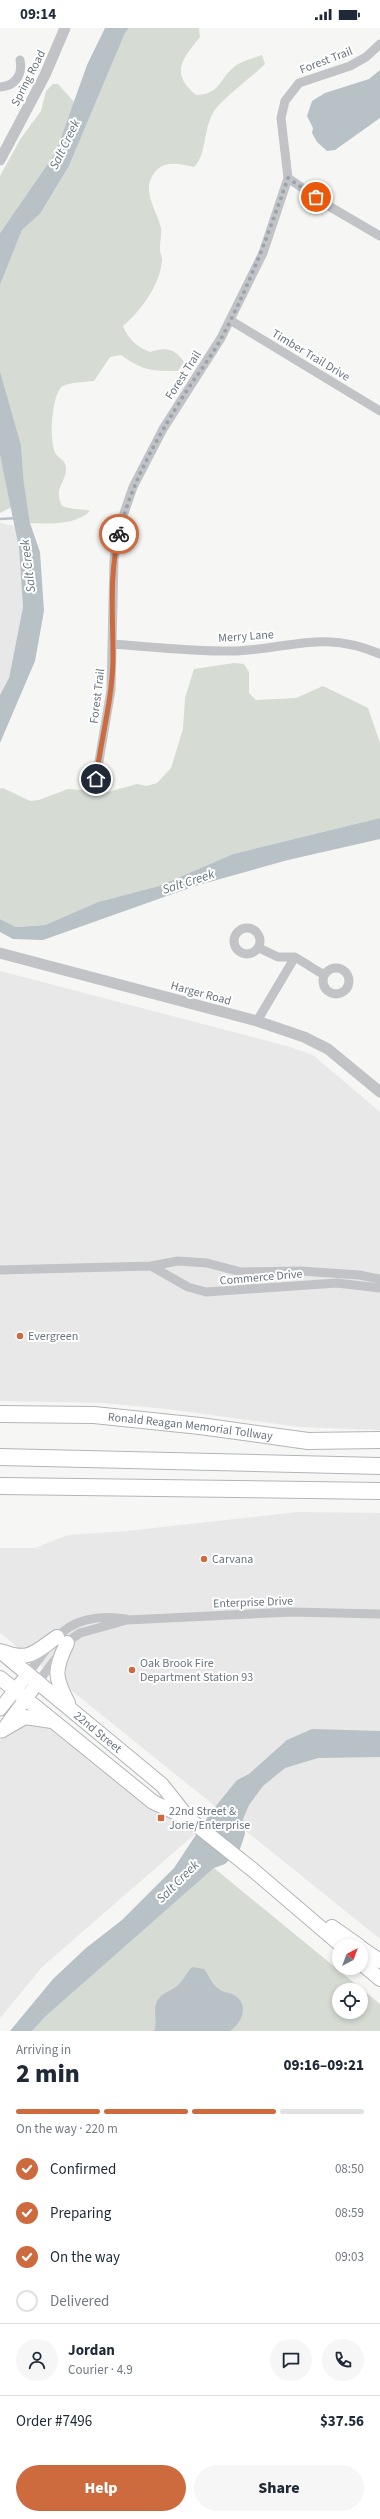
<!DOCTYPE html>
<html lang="en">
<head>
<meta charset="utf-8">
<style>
	body { margin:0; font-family:"Source Sans 3",sans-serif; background:#f6f6f7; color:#1f2937; height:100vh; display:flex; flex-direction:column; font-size:15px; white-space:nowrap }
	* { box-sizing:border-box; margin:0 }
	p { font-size:13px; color:#747a83 }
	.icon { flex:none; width:22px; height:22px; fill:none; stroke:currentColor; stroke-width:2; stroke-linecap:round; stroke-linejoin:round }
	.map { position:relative; height:2003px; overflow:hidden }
	.drawer { display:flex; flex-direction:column; background:#fff; flex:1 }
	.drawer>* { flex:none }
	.needle { width:26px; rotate:41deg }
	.buttons { position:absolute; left:332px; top:1911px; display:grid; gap:8px }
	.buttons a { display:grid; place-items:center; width:36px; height:36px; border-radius:50%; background:#fff; box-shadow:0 2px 6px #0003; font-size:20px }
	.pin { position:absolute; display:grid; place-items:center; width:34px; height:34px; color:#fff; margin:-17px; border:2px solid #fff; border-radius:50%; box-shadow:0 1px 4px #0007 }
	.courier { position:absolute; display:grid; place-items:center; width:40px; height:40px; margin:-20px; border:3px solid #cd6b3e; border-radius:50%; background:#fff; color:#222; box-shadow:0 1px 5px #0007 }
	.head em { font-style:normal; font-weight:800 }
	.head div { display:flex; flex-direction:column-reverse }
	.head { display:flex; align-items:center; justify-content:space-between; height:68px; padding:0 16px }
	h1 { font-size:26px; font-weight:800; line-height:30px }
	.bar { display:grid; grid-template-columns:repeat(4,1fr); gap:6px 4px; align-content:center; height:48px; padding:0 16px }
	.bar i { height:5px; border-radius:3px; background:#e0e1e3 }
	.bar .on { background:#cd6b3e }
	.bar p { grid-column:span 4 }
	.line { display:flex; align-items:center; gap:10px; padding:0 16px; border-top:1px solid #e0e1e3 }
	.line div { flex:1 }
	.round { display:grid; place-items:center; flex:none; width:42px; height:42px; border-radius:21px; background:#f6f6f7 }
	ol { padding:0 16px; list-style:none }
	li { display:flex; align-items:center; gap:12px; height:44px }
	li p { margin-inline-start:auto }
	li .icon { padding:4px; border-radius:50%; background:#cd6b3e; color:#fff; stroke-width:4 }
	li:last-child { color:#747a83 }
	li i { width:22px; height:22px; border:2px solid #e0e1e3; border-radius:50% }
	.primary-button { display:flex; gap:8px; margin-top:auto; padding:8px 16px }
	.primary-button a { flex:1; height:46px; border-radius:24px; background:#cd6b3e; color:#fff; font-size:16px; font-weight:800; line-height:46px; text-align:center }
	.primary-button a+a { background:#f6f6f7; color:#1f2937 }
	.status { display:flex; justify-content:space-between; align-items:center; height:28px; padding:0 20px; background:#fff; direction:ltr }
	.status svg { height:11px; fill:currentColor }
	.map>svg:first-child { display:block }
	.built { fill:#e7e8e7 }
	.green { fill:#d6dbd4; fill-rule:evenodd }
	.water { fill:#b8c1c6 }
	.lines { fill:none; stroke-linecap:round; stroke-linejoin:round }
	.stream { stroke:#b8c1c6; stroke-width:2.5 }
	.secondary-casing { stroke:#b1b5b9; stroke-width:15 }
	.primary-casing { stroke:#b2b5b9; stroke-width:16 }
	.motorway-casing { stroke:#b2b5b8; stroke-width:18 }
	.minor { stroke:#c1c3c7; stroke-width:9 }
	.tertiary { stroke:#c1c3c7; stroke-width:11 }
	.secondary { stroke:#fff; stroke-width:13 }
	.primary { stroke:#fff; stroke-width:14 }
	.motorway { stroke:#fff; stroke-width:16 }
	.done { stroke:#9ba2a9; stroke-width:4; stroke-dasharray:0 7.2 }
	.route { stroke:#cd6b3e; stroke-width:5 }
	.poi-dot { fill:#cd6b3e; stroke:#fff; stroke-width:1.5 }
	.labels { text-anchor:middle; stroke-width:4; stroke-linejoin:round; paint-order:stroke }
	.street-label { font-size:12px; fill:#6a7581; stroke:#fff }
	.poi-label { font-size:12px; fill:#6a7581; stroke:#fff; text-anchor:start }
	.water-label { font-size:13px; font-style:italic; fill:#65757d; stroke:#fff }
</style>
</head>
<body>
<div class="status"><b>09:14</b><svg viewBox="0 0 49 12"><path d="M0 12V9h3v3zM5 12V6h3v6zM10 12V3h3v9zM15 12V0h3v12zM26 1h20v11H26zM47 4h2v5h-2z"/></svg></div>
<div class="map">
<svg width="380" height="2003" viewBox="0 0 380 2003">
	<rect width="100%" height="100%" fill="#f6f7f4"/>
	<path class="built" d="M0 495 15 498 19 520 23 579 9 650 0 667Z
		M0 943 287 1018 313 1027 380 1084V1402L299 1399 167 1381 103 1375 0 1373Z
		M298 1484 380 1485V1911L0 1605V1520H35L68 1507 127 1503Z
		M28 1678 195 1806 42 1939 0 1990V1712Z"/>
	<path class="green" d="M129 0H199L200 9C183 31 169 44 196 67 221 66 218 52 234 39 241 33 254 30 262 27L265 36C253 48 220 72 213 85 203 102 207 126 194 139 175 135 159 131 150 153 145 168 158 186 161 200 162 206 160 213 160 219 159 223 162 227 162 231 161 256 141 283 123 298 128 311 137 319 150 324 165 319 175 320 184 334L178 343C152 343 143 343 121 327L110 329 94 353C85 354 71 354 63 358 52 363 48 415 56 426 59 431 66 432 66 440 66 456 53 459 62 478 72 482 80 480 90 483 76 497 50 496 30 495L24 458 21 417 0 343V257L22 202 40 186 69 138 125 5Z
		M53 56H58L74 74 56 124 0 205V148L21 110 41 83 46 63Z
		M0 427 12 479 0 485Z
		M234 635 244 636 249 644V665L256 672 296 670 323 658 368 680 380 715V790L233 826 159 858 98 874 45 897 16 899 0 891V761L3 760 30 773 39 772 68 761 108 764 137 756 147 758 157 755 171 740 183 701 185 670 194 641Z
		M214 1840 380 1976V2003H32L46 1988ZM339 1962H361V1984H339Z"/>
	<path class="water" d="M105 0H129L125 5 69 138 40 186 22 202 0 257V205L56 124 87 37Z
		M380 42V90L335 122 327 123 317 114 312 105 313 100 307 88 312 73 325 65 369 51Z
		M0 343 21 417 24 456 30 495 40 524 44 583 35 633 0 715V667L9 650 23 579 19 520 0 427Z
		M380 790V811L288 832 195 858 43 912 13 911 0 904V891L16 899 45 897 98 874 159 858 233 826Z
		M312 1701 380 1703V1729L318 1730 285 1740 263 1758 249 1777 243 1791 245 1806 240 1821 225 1836 214 1840 46 1988 32 2003H10L53 1951 86 1920 122 1892 174 1840 211 1784 237 1752 249 1746 287 1712Z
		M192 1939 204 1941C209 1947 212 1957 219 1961 223 1965 229 1964 234 1967 250 1976 242 1995 230 2003H154C158 1994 153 1984 156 1976 160 1964 171 1964 179 1956 184 1951 187 1944 192 1939Z"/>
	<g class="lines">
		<path class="stream" d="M0 491 17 490"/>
		<defs>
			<path id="secondary" d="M0 1681 28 1646
				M2 1703 38 1654"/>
			<g id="primary">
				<path d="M67 1615C54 1642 54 1649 68 1675"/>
				<path id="s1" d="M0 1623 162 1757 189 1791 253 1842 342 1918"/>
				<path d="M4 1624C30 1634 36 1623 57 1609"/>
				<path d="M0 1650 153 1774 185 1789"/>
				<path d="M4 1701 25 1689 52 1693"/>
				<path d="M332 1899 359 1918"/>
				<path d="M361 1920 380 1933"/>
				<path d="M361 1935 380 1951"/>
			</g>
			<g id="motorway">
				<path id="s2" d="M0 1386 94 1387 200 1398 308 1413 380 1412"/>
				<path d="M0 1429 380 1438"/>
				<path d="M0 1458 380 1463"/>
			</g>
		</defs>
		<use href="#secondary" class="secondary-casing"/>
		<use href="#primary" class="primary-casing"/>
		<use href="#motorway" class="motorway-casing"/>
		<path class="minor" d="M0 59C15 58 23 47 20 32
			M288 150 327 177 380 208
			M230 292 380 383
			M113 616C154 619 196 624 237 623 292 620 324 602 380 626
			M96 751 111 662 114 531 122 491 133 459 163 401 221 310 263 225 288 150 281 90 285 73 299 55 350 38 366 29 380 16
			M234 913a13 13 0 1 1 26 0a13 13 0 1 1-26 0Z
			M259 920 278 929H295L324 947
			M323 953a13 13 0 1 1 26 0a13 13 0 1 1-26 0Z
			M257 993 295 929
			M151 1238 188 1259 206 1264 337 1255 380 1260
			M0 1242 151 1238 178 1233 207 1235 241 1244 301 1243 359 1247 380 1251
			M28 1646C57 1606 71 1583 126 1591
			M38 1654 70 1612 80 1605 127 1592 292 1584 380 1586"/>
		<path class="tertiary" d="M0 132 45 47 65 0
			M0 925 257 993 304 1009 328 1021 380 1064"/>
		<use href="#secondary" class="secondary"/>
		<use href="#primary" class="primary"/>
		<use href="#motorway" class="motorway"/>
	</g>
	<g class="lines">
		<path class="done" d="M119 506C131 455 156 412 184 367 196 348 211 329 222 309 251 254 268 207 288 150L316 169"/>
		<path class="route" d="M96 751C101 710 113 670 113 628 113 587 109 547 119 506"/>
	</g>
	<g class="poi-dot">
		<circle cx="20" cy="1308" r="4"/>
		<circle cx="204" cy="1531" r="4"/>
		<circle cx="132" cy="1642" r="4"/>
		<rect x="157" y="1786" width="8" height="8" rx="2"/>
	</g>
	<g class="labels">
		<g class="street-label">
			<text transform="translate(326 32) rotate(-21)" y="4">Forest Trail</text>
			<text transform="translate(28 50) rotate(-63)" y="4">Spring Road</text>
			<text transform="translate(311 327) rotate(31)" y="4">Timber Trail Drive</text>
			<text transform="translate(183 347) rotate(-57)" y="4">Forest Trail</text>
			<text transform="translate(246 608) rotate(-4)" y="4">Merry Lane</text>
			<text transform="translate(97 668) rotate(-83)" y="4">Forest Trail</text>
			<text transform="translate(201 965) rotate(15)" y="4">Harger Road</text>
			<text transform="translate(261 1249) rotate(-5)" y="4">Commerce Drive</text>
			<text dy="4" stroke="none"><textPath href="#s2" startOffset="191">Ronald Reagan Memorial Tollway</textPath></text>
			<text transform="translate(253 1574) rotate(-2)" y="4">Enterprise Drive</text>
			<text dy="4" stroke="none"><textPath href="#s1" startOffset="127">22nd Street</textPath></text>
		</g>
		<g class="poi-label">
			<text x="28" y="1312">Evergreen</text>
			<text x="212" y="1535">Carvana</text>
			<text x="140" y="1639">Oak Brook Fire<tspan x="140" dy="14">Department Station 93</tspan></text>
			<text x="169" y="1787">22nd Street &amp;<tspan x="169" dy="14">Jorie/Enterprise</tspan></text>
		</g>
		<g class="water-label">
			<text transform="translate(64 116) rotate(-64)" y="5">Salt Creek</text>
			<text transform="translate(27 538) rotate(-97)" y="5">Salt Creek</text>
			<text transform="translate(188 853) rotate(-18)" y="5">Salt Creek</text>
			<text transform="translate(177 1853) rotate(-45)" y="5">Salt Creek</text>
		</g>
	</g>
</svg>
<div class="buttons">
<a><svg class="needle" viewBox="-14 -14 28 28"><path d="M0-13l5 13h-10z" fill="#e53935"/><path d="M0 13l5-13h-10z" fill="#747a83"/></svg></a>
<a><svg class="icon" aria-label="locate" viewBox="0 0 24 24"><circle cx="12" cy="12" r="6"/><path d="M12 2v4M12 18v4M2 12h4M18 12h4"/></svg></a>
</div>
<div class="pin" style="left:316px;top:169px;background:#ea580c"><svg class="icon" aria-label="bag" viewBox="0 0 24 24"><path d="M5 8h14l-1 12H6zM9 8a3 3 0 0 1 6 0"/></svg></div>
<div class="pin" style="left:96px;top:751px;background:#1f2937"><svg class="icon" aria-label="home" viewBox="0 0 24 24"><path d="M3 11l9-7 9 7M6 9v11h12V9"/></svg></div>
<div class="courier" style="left:119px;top:506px"><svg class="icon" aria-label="bike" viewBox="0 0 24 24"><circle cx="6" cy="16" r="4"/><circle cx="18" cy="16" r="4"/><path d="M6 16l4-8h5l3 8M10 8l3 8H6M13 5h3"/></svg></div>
</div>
<section class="drawer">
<div class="head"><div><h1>2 min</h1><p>Arriving in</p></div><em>09:16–09:21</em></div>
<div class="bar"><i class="on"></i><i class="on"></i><i class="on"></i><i></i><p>On the way · 220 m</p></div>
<ol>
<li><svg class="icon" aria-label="check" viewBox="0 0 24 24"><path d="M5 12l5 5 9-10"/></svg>Confirmed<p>08:50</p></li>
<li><svg class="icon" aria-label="check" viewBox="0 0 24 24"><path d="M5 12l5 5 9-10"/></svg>Preparing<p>08:59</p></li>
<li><svg class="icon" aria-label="check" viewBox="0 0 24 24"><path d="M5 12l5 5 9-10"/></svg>On the way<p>09:03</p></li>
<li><i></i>Delivered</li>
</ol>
<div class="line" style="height:72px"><a class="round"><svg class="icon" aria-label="person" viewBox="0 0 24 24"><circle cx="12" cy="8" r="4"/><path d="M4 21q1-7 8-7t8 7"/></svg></a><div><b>Jordan</b><p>Courier · 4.9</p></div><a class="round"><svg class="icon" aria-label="chat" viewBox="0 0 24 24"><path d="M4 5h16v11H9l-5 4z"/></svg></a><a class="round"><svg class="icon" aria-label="phone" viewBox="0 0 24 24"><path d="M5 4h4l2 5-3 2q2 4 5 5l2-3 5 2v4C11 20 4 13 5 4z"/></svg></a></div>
<div class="line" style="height:52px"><div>Order #7496</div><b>$37.56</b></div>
<div class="primary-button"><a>Help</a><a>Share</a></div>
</section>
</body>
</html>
